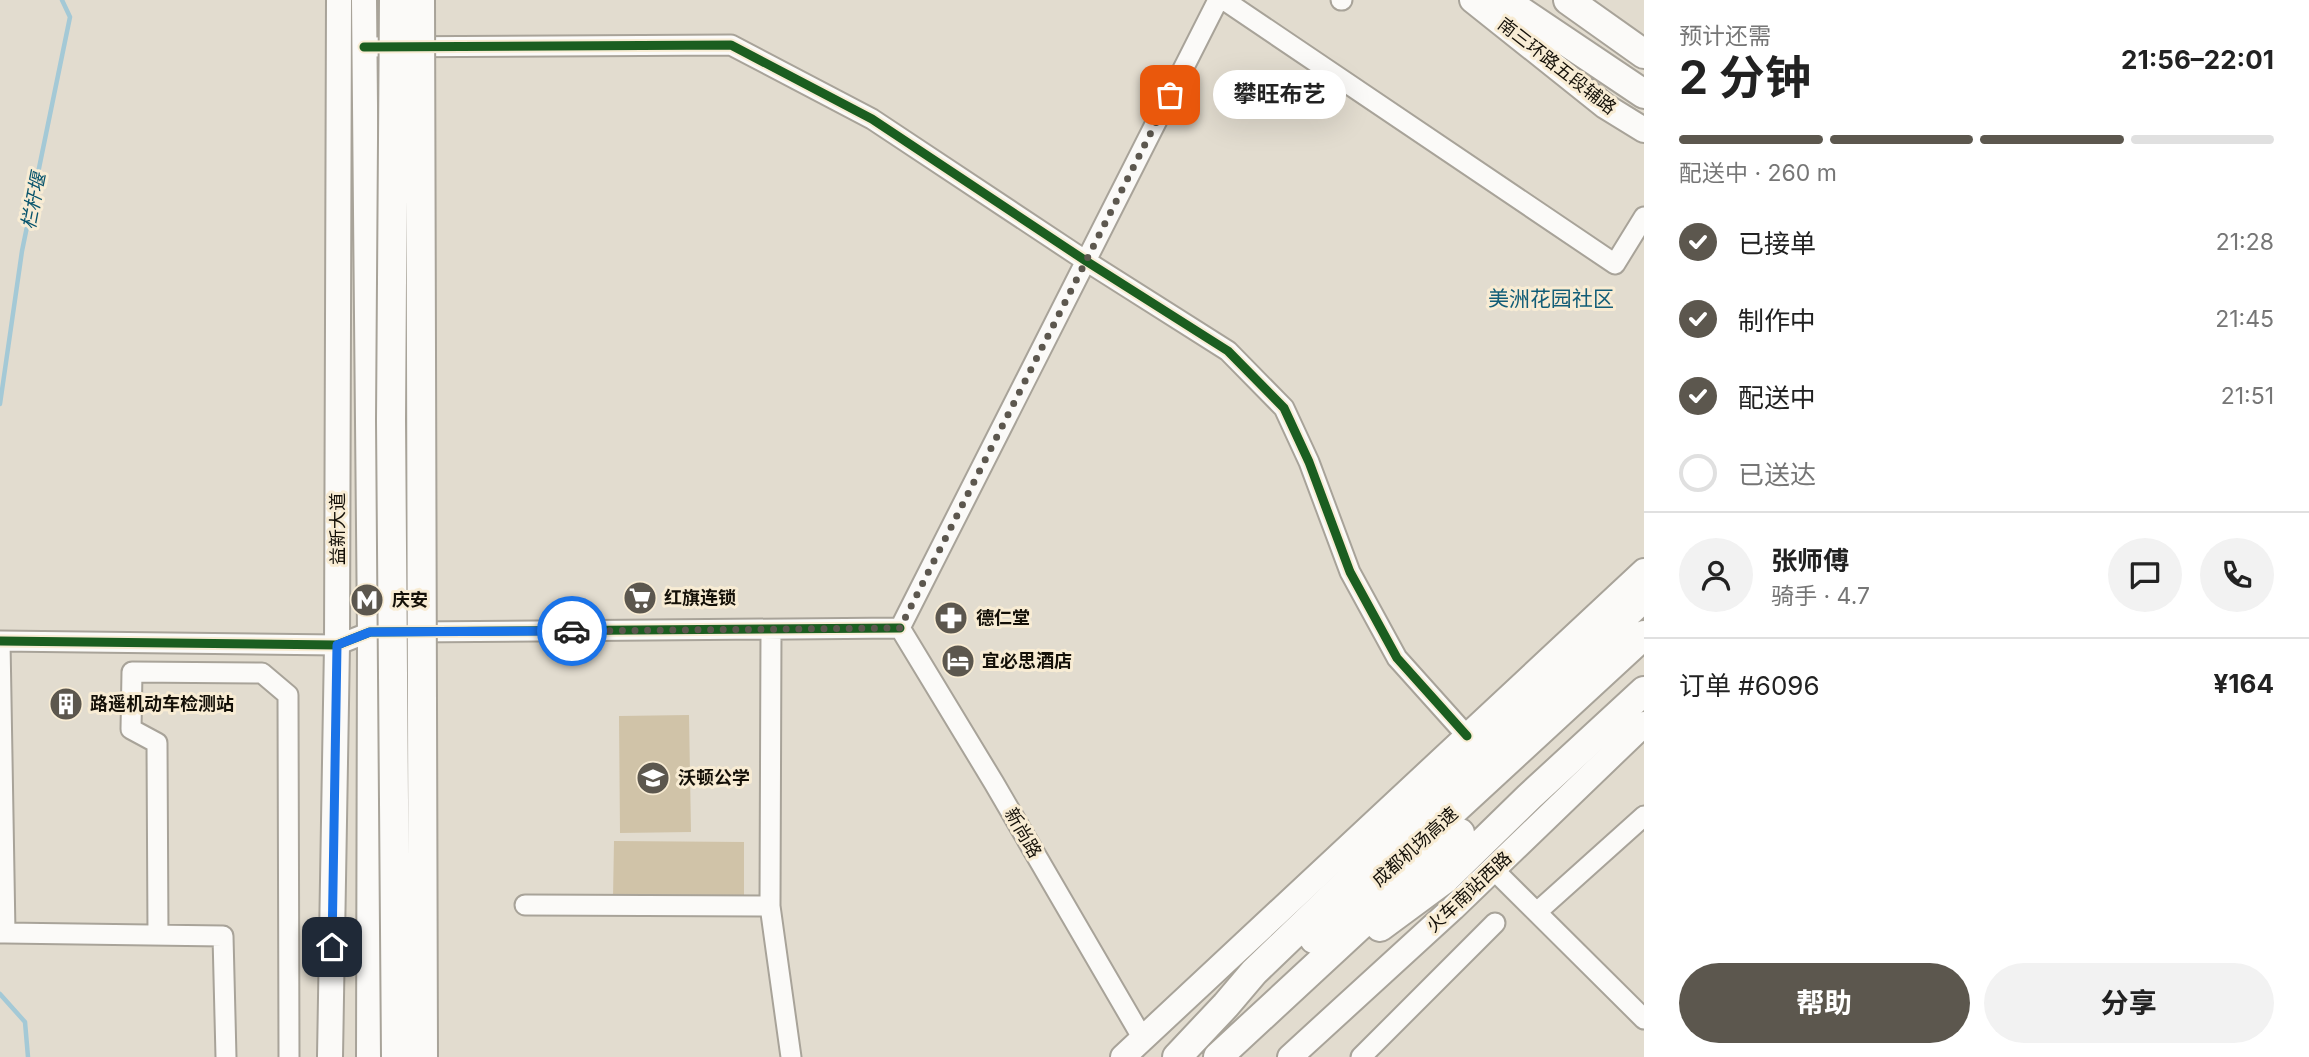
<!DOCTYPE html>
<html lang="zh">
<head>
<meta charset="utf-8">
<style>
	body { margin:0; font-family:Inter,"Noto Sans SC",sans-serif; background:#f2f2f2; color:#222; height:100vh; display:flex; flex-direction:column; font-size:26px; white-space:nowrap }
	* { box-sizing:border-box; margin:0 }
	p { font-size:23px; color:#767676 }
	.icon { flex:none; width:38px; height:38px; fill:none; stroke:currentColor; stroke-width:2; stroke-linecap:round; stroke-linejoin:round }
	.map { position:relative; flex:1; overflow:hidden }
	.side { display:flex; flex-direction:column; background:#fff; width:665px }
	.side>* { flex:none }
	.pin { position:absolute; display:grid; place-items:center; width:60px; height:60px; color:#fff; margin:-30px; border-radius:14px; box-shadow:0 4px 10px #0006 }
	.courier { position:absolute; display:grid; place-items:center; width:70px; height:70px; margin:-35px; border:5px solid #1a73e8; border-radius:50%; background:#fff; color:#222; box-shadow:0 2px 9px #0007 }
	.bubble { position:absolute; height:49px; border-radius:24px; background:#fff; box-shadow:0 7px 28px #0002; font-size:23px; font-weight:700; line-height:49px; text-align:center }
	.summary em { font-style:normal; font-weight:700 }
	.summary div { display:flex; flex-direction:column-reverse }
	.summary { display:flex; align-items:center; justify-content:space-between; height:119px; padding:0 35px }
	h1 { font-size:46px; font-weight:700; line-height:52px }
	.bar { display:grid; grid-template-columns:repeat(4,1fr); gap:10px 7px; align-content:center; height:84px; padding:0 35px }
	.bar i { height:9px; border-radius:5px; background:#e0e0e0 }
	.bar .selected { background:#5c574e }
	.bar p { grid-column:span 4 }
	.line { display:flex; align-items:center; gap:18px; padding:0 35px; border-top:2px solid #e0e0e0 }
	.line div { flex:1 }
	.round { display:grid; place-items:center; flex:none; width:74px; height:74px; border-radius:37px; background:#f2f2f2 }
	ol { padding:0 35px; list-style:none }
	li { display:flex; align-items:center; gap:21px; height:77px }
	li p { margin-inline-start:auto }
	li .icon { padding:7px; border-radius:50%; background:#5c574e; color:#fff; stroke-width:4 }
	li:last-child { color:#767676 }
	li i { width:38px; height:38px; border:4px solid #e0e0e0; border-radius:50% }
	.button { display:flex; gap:14px; margin-top:auto; padding:14px 35px }
	.button a { flex:1; height:80px; border-radius:42px; background:#5c574e; color:#fff; font-size:28px; font-weight:700; line-height:80px; text-align:center }
	.button a+a { background:#f2f2f2; color:#222 }
	main { display:flex; flex:1; min-height:0 }
	.map>svg:first-child { display:block }
	.green { fill:#d0c3a8 }
	.lines { fill:none; stroke-linecap:round; stroke-linejoin:round }
	.stream { stroke:#a4c9d6; stroke-width:4.5 }
	.minor-casing { stroke:#a8a399; stroke-width:23 }
	.major-casing { stroke:#a8a399; stroke-width:28 }
	.highway-casing { stroke:#a8a399; stroke-width:32 }
	.minor { stroke:#fbfaf8; stroke-width:19 }
	.major { stroke:#fbfaf8; stroke-width:24 }
	.highway { stroke:#fbfaf8; stroke-width:28 }
	.highway-bridge-casing { stroke:#a8a399; stroke-width:32; stroke-linecap:butt }
	.highway-bridge { stroke:#fbfaf8; stroke-width:28 }
	.cycleway-casing { stroke:#f8ecd4; stroke-width:13 }
	.cycleway { stroke:#1b5e20; stroke-width:9 }
	.done { stroke:#5c574e; stroke-width:7; stroke-dasharray:0 12.6 }
	.route { stroke:#1a73e8; stroke-width:9 }
	.labels { text-anchor:middle; stroke-width:6; stroke-linejoin:round; paint-order:stroke }
	.street-label { font-size:18px; fill:#141008; stroke:#f8ecd4 }
	.poi-label { font-size:18px; font-weight:bold; fill:#141008; stroke:#f8ecd4; text-anchor:start }
	.water-label { font-size:19px; font-style:italic; fill:#08546c; stroke:#f8ecd4 }
	.quarter-label { font-size:21px; fill:#125d77; stroke:#f8ecd4 }
</style>
</head>
<body>
<main>
<div class="map">
<svg width="1644" height="1057" viewBox="0 0 1644 1057">
	<rect width="100%" height="100%" fill="#e2dccf"/>
	<path class="green" d="M689 715 691 832 620 833 619 716Z
		M614 841 744 842V899L613 898Z"/>
	<g class="lines">
		<path class="stream" d="M0 404 22 251 70 17 62 0
			M0 994 25 1022 28 1057"/>
		<defs>
			<path id="minor" d="M1224 0 1615 264 1644 217
				M1341 0H1342
				M364 47 731 45 872 119 1086 261 1228 351 1284 408 1309 462 1350 572 1397 658 1467 736
				M900 628 1218 0
				M900 628 994 783 1143 1039
				M771 630 770 906 791 1057
				M411 632 900 628
				M0 641 337 645 370 632H381
				M1493 869 1644 1019
				M525 905 770 906
				M1537 912 1644 816
				M0 933H5L0 641
				M5 933 223 936 226 1057
				M158 935 157 743 131 729 132 672 262 673 288 695 289 1057
				M1361 1057 1495 923"/>
			<path id="major" d="M364 0 370 632 369 1057
				M1472 0 1605 106 1644 130
				M330 1057 337 645 339 0
				M1123 1057 1644 571
				M1290 1057 1453 908 1644 724"/>
			<path id="highway" d="M1504 0 1644 94
				M1568 0 1644 54
				M1380 927 1445 879 1529 797 1644 691
				M1314 939 1644 635
				M1177 1057 1226 1005 1254 972 1644 597
				M1218 1057 1460 833"/>
		</defs>
		<use href="#minor" class="minor-casing"/>
		<use href="#major" class="major-casing"/>
		<use href="#highway" class="highway-casing"/>
		<use href="#minor" class="minor"/>
		<use href="#major" class="major"/>
		<use href="#highway" class="highway"/>
		<defs>
			<path id="highway-bridge" d="M394 0 391 420 396 1057
				M420 0 423 1057"/>
		</defs>
		<use href="#highway-bridge" class="highway-bridge-casing"/>
		<use href="#highway-bridge" class="highway-bridge"/>
		<defs>
			<path id="cycleway" d="M364 47 731 45 872 119 1086 261 1228 351 1284 408 1309 462 1350 572 1397 658 1467 736
				M0 641 337 645 370 632 900 628"/>
		</defs>
		<use href="#cycleway" class="cycleway-casing"/>
		<use href="#cycleway" class="cycleway"/>
	</g>
	<g class="lines">
		<path class="done" d="M572 631 900 628 1170 95"/>
		<path class="route" d="M332 947 337 645 370 632 572 631"/>
	</g>
	<defs>
		<symbol id="supermarket-disc" viewBox="-11 -11 22 22"><circle r="9.5" fill="#5c574e" stroke="#f8ecd4"/><path d="M-6-5.5h2.5l.6 2H6L4.5 2H-2.5L-4.4-4H-6ZM-1.5 3.2a1.3 1.3 0 1 0 .1 0ZM3 3.2a1.3 1.3 0 1 0 .1 0Z" fill="#fff"/></symbol>
		<symbol id="metro-disc" viewBox="-11 -11 22 22"><circle r="9.5" fill="#5c574e" stroke="#f8ecd4"/><path d="M-5.5 5V-5H-3L0 0L3-5H5.5V5H3V-.5L0 4L-3-.5V5Z" fill="#fff"/></symbol>
		<symbol id="pharmacy-disc" viewBox="-11 -11 22 22"><circle r="9.5" fill="#5c574e" stroke="#f8ecd4"/><path d="M-2-6h4v4h4v4h-4v4h-4v-4h-4v-4h4Z" fill="#fff"/></symbol>
		<symbol id="hotel-disc" viewBox="-11 -11 22 22"><circle r="9.5" fill="#5c574e" stroke="#f8ecd4"/><path d="M-6-4.5h1.5V1H6V5H4.5V3h-9V5H-6ZM-4 0a1.8 1.8 0 1 1 3.6 0ZM.5 0V-2.5h3Q6-2.5 6 0Z" fill="#fff"/></symbol>
		<symbol id="building-disc" viewBox="-11 -11 22 22"><circle r="9.5" fill="#5c574e" stroke="#f8ecd4"/><path d="M-4-6H4V6H1V3H-1V6H-4ZM-2.5-4.3h1.7v1.8h-1.7ZM.8-4.3h1.7v1.8H.8ZM-2.5-1h1.7V.8h-1.7ZM.8-1h1.7V.8H.8Z" fill="#fff"/></symbol>
		<symbol id="school-disc" viewBox="-11 -11 22 22"><circle r="9.5" fill="#5c574e" stroke="#f8ecd4"/><path d="M0-5L7-2L0 1L-7-2ZM-4 1L0 2.5L4 1V4Q0 6-4 4Z" fill="#fff"/></symbol>
	</defs>
	<g fill-rule="evenodd">
		<use href="#supermarket-disc" x="621" y="579" width="38" height="38"/>
		<use href="#metro-disc" x="348" y="581" width="38" height="38"/>
		<use href="#pharmacy-disc" x="932" y="599" width="38" height="38"/>
		<use href="#hotel-disc" x="939" y="642" width="38" height="38"/>
		<use href="#building-disc" x="47" y="685" width="38" height="38"/>
		<use href="#school-disc" x="634" y="759" width="38" height="38"/>
	</g>
	<g class="labels">
		<g class="street-label">
			<text transform="translate(1557 66) rotate(38)" y="6">南三环路五段辅路</text>
			<text transform="translate(338 529) rotate(-90)" y="6">益新大道</text>
			<text transform="translate(1023 833) rotate(60)" y="6">新尚路</text>
			<text transform="translate(1415 847) rotate(-42)" y="6">成都机场高速</text>
			<text transform="translate(1469 892) rotate(-43)" y="6">火车南站西路</text>
		</g>
		<g class="poi-label">
			<text x="664" y="604">红旗连锁</text>
			<text x="392" y="606">庆安</text>
			<text x="976" y="624">德仁堂</text>
			<text x="982" y="667">宜必思酒店</text>
			<text x="90" y="710">路遥机动车检测站</text>
			<text x="678" y="784">沃顿公学</text>
		</g>
		<g class="water-label">
			<text transform="translate(33 201) rotate(-79)" y="7">栏杆堰</text>
		</g>
		<g class="quarter-label">
			<text x="1551" y="306">美洲花园社区</text>
		</g>
	</g>
</svg>
<div class="pin" style="left:1170px;top:95px;background:#ea580c"><svg class="icon" aria-label="bag" viewBox="0 0 24 24"><path d="M5 8h14l-1 12H6zM9 8a3 3 0 0 1 6 0"/></svg></div>
<div class="pin" style="left:332px;top:947px;background:#1f2937"><svg class="icon" aria-label="home" viewBox="0 0 24 24"><path d="M3 11l9-7 9 7M6 9v11h12V9"/></svg></div>
<div class="courier" style="left:572px;top:631px"><svg class="icon" aria-label="car" viewBox="0 0 24 24"><path d="M5 17H2v-5l4-1 3-4h7l3 4 3 1v5h-3M9 17h6M6 11h13"/><circle cx="7" cy="17" r="2"/><circle cx="17" cy="17" r="2"/></svg></div>
<div class="bubble" style="left:1213px;top:70px;width:133px">攀旺布艺</div>
</div>
<section class="side">
<div class="summary"><div><h1>2 分钟</h1><p>预计还需</p></div><em>21:56–22:01</em></div>
<div class="bar"><i class="selected"></i><i class="selected"></i><i class="selected"></i><i></i><p>配送中 · 260 m</p></div>
<ol>
<li><svg class="icon" aria-label="check" viewBox="0 0 24 24"><path d="M5 12l5 5 9-10"/></svg>已接单<p>21:28</p></li>
<li><svg class="icon" aria-label="check" viewBox="0 0 24 24"><path d="M5 12l5 5 9-10"/></svg>制作中<p>21:45</p></li>
<li><svg class="icon" aria-label="check" viewBox="0 0 24 24"><path d="M5 12l5 5 9-10"/></svg>配送中<p>21:51</p></li>
<li><i></i>已送达</li>
</ol>
<div class="line" style="height:126px"><a class="round"><svg class="icon" aria-label="person" viewBox="0 0 24 24"><circle cx="12" cy="8" r="4"/><path d="M4 21q1-7 8-7t8 7"/></svg></a><div><b>张师傅</b><p>骑手 · 4.7</p></div><a class="round"><svg class="icon" aria-label="chat" viewBox="0 0 24 24"><path d="M4 5h16v11H9l-5 4z"/></svg></a><a class="round"><svg class="icon" aria-label="phone" viewBox="0 0 24 24"><path d="M5 4h4l2 5-3 2q2 4 5 5l2-3 5 2v4C11 20 4 13 5 4z"/></svg></a></div>
<div class="line" style="height:91px"><div>订单 #6096</div><b>¥164</b></div>
<div class="button"><a>帮助</a><a>分享</a></div>
</section>
</main>
</body>
</html>
